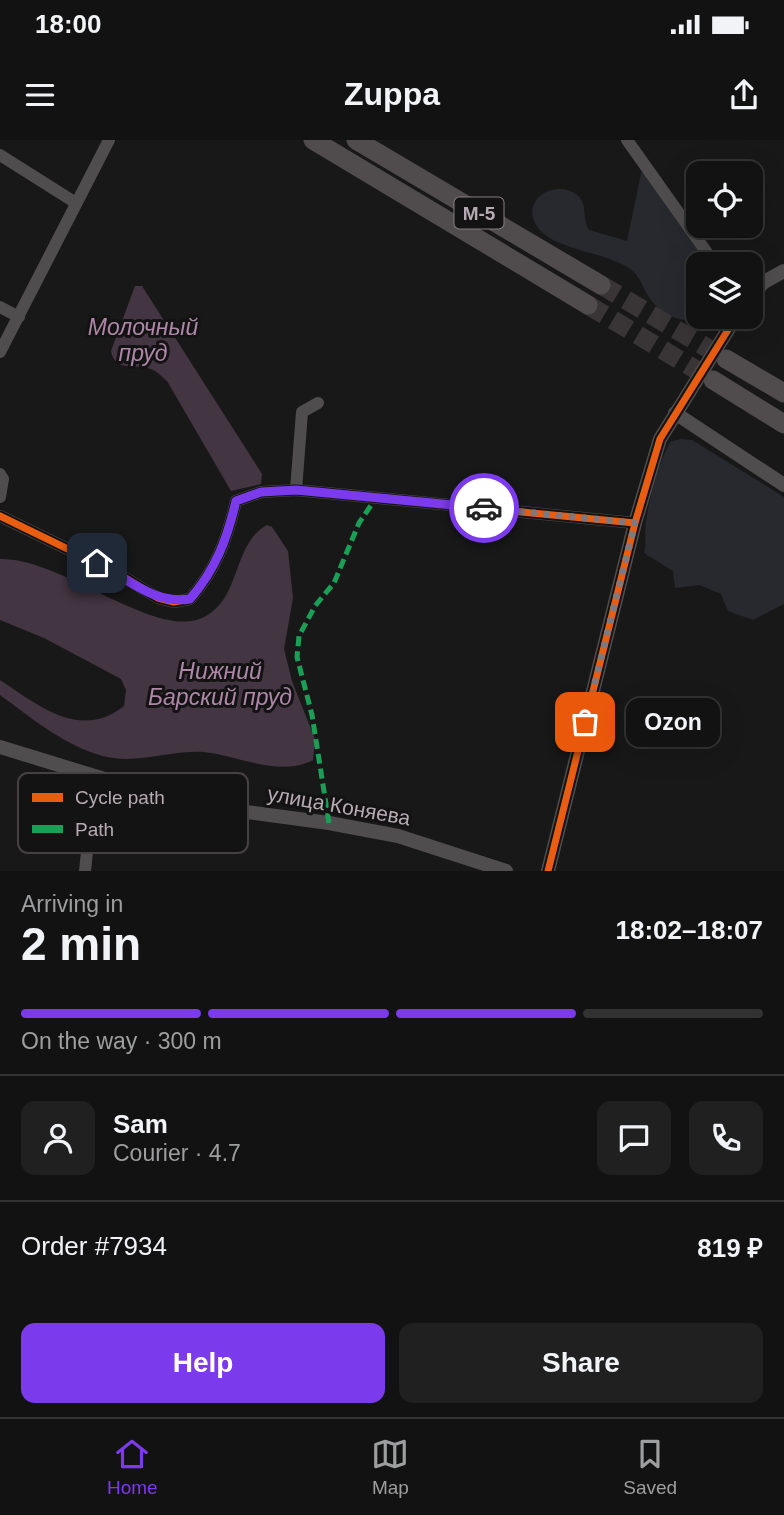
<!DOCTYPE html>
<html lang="en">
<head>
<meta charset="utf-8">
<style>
	body { margin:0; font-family:Helvetica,sans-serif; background:#202020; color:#f1f3f6; height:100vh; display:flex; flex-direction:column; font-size:26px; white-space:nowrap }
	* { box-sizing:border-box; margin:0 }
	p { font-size:23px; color:#9d9e9f }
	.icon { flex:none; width:38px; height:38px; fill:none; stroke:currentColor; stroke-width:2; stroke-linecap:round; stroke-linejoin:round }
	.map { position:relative; height:731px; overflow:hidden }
	.drawer { display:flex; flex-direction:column; background:#131212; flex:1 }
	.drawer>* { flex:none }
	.fabs { position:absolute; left:686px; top:21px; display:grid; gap:14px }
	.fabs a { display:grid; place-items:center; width:77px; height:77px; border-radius:14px; background:#131212; box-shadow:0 7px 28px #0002,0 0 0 2px #323232; font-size:35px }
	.pin { position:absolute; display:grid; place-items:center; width:60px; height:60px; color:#fff; margin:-30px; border-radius:14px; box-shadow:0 4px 10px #0006 }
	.courier { position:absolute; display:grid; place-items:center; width:70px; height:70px; margin:-35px; border:5px solid #7c3aed; border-radius:50%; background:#fff; color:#222; box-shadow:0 2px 9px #0007 }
	.bubble { position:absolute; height:49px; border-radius:14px; background:#131212; box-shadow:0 7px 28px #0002,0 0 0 2px #323232; font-size:23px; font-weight:600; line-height:49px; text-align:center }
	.head em { font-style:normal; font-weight:600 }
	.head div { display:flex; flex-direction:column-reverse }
	.head { display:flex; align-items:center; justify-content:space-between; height:119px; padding:0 21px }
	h1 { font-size:46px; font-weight:600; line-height:52px }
	.bar { display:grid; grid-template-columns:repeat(4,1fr); gap:10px 7px; align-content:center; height:84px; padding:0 21px }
	.bar i { height:9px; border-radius:5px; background:#323232 }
	.bar .on { background:#7c3aed }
	.bar p { grid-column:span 4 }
	.line { display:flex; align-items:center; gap:18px; padding:0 21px; border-top:2px solid #323232 }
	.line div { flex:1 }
	.round { display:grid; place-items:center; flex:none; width:74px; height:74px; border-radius:14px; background:#202020 }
	.cta { display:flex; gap:14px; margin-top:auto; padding:14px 21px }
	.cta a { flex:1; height:80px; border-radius:14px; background:#7c3aed; color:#fff; font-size:28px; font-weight:600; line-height:80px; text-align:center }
	.cta a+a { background:#202020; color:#f1f3f6 }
	.status { display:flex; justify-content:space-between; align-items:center; height:49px; padding:0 35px; background:#131212; direction:ltr }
	.status svg { height:19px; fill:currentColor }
	header { display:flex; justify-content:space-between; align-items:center; height:91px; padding:0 21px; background:#131212; font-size:32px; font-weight:600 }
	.tab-bar { display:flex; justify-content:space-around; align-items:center; height:98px; border-top:2px solid #323232; background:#131212; font-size:19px; color:#9d9e9f }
	.tab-bar a { display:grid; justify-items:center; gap:4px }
	.tab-bar .on { color:#7c3aed }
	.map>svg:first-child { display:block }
	.green { fill:#28292f }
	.water { fill:#433541 }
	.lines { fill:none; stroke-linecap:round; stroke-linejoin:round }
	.trunk-tunnel { stroke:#393537; stroke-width:19; stroke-dasharray:19 10; stroke-linecap:butt }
	.minor { stroke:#4f4d4e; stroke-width:12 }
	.tertiary { stroke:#4f4d4e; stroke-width:14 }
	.trunk { stroke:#504c4e; stroke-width:19 }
	.quiet { stroke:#1a9f57; stroke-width:5; stroke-dasharray:10 5; stroke-linecap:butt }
	.cycleway-casing { stroke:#141313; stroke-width:11 }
	.cycleway { stroke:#e95d12; stroke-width:7 }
	.done { stroke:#80787d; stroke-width:7; stroke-dasharray:0 12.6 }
	.route { stroke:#7c3aed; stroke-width:9 }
	.labels { text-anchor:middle; stroke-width:6; stroke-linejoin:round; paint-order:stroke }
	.shield { fill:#141313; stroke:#867d83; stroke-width:2 }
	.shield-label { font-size:19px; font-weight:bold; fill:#b7abb3 }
	.street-label { font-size:21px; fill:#b7abb3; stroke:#141313 }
	.water-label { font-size:23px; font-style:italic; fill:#ae87a8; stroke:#141313 }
	.key { fill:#141313; stroke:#454143; stroke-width:2 }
	.key-label { font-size:19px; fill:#b7abb3 }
</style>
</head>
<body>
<div class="status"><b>18:00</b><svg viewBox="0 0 49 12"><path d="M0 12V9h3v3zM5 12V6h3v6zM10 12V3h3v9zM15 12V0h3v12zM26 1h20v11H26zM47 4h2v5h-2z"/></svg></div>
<header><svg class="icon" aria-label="menu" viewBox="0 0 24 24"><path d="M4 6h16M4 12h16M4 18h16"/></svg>Zuppa<svg class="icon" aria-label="share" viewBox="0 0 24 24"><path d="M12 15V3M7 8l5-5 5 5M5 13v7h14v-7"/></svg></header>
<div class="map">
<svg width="784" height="731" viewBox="0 0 784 731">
	<rect width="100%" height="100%" fill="#191818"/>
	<path class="green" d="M642 29 708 124H698V177H703C686 187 662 174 651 160 643 150 641 136 630 129 604 110 549 111 535 83 522 57 558 39 577 55 588 63 582 80 589 90L627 101Z
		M680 299 692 300 784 357V464L753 480 728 471 721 454 699 445 675 448 673 431 644 413C647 402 644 392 646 381 650 355 658 325 670 302Z"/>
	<path class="water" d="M135 146H142L262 334 261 344 231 351 167 241C163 238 158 232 153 230 137 222 115 234 111 211Z
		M267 385 272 387 288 411 293 458 284 509 292 541 315 599 313 620C279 638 238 615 203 612 168 610 132 627 96 614 60 602 30 577 0 555V540C38 565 80 601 124 566L126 550 121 539 44 498 0 480V419C62 417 159 504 206 476 241 457 233 403 267 385Z"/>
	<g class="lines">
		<path class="trunk-tunnel" d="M601 145 726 219
			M588 165 713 240"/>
		<path class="minor" d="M627 0 715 124
			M0 15 76 63
			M0 167 19 177
			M0 212 109 0
			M0 334 3 339 0 357
			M296 350 302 272 318 263
			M0 376 119 434 158 458 174 462 190 459C216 430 227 399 236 361L261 352 296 350 635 383
			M85 731 88 703 106 640"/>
		<path class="tertiary" d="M751 155 764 142 784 131
			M675 273 784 345
			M0 607 186 664 329 683 398 696 506 731
			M548 731 635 383 660 299 736 177"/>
		<path class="trunk" d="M313 0 588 165
			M356 0 601 145
			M726 219 784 253
			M713 240 784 284"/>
		<path class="quiet" d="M329 683 312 575 297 517 299 496 315 466 334 443 359 383 376 358"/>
		<defs>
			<path id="cycleway" d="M0 376 119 434 158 458 174 462 190 459C216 430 227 399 236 361L261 352 296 350 635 383
				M548 731 635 383 660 299 736 177"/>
		</defs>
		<use href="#cycleway" class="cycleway-casing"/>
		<use href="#cycleway" class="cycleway"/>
	</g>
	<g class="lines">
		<path class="done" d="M484 368 635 383 585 582"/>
		<path class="route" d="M97 423C128 438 154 465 190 459 216 429 227 399 236 361L261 352 296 350 484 368"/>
	</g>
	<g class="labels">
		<rect class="shield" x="454.5" y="57.5" width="49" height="31" rx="5"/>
		<g class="shield-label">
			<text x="479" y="80">М-5</text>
		</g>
		<g class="street-label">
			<text transform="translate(339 666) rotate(10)" y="7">улица Коняева</text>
		</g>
		<g class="water-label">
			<text x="143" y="195">Молочный<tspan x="143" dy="26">пруд</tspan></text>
			<text x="220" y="539">Нижний<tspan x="220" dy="26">Барский пруд</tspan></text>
		</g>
	</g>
	<rect x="18" y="633" width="230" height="80" rx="10" class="key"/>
	<rect x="32" y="653" width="31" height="9" fill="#e95d12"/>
	<rect x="32" y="685" width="31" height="8" fill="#1a9f57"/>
	<g class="key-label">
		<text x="75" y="664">Cycle path</text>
		<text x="75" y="696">Path</text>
	</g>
</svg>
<div class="fabs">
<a><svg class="icon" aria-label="locate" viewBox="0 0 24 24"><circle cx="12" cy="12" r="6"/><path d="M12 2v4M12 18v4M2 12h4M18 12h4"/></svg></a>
<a><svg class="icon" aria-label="layers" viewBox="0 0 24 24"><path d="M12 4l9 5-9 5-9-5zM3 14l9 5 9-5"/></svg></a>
</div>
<div class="pin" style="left:585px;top:582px;background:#ea580c"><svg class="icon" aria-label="bag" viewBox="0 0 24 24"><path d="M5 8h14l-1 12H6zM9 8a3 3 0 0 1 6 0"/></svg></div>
<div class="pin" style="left:97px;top:423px;background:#1f2937"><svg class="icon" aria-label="home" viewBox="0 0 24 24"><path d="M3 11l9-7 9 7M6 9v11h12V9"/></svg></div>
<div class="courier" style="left:484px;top:368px"><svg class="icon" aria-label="car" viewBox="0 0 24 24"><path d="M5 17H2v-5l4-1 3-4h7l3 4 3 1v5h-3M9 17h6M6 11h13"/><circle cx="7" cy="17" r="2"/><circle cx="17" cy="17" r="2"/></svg></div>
<div class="bubble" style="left:626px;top:558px;width:94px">Ozon</div>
</div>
<section class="drawer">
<div class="head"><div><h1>2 min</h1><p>Arriving in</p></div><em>18:02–18:07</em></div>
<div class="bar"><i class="on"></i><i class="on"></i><i class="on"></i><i></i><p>On the way · 300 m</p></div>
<div class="line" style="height:126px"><a class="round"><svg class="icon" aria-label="person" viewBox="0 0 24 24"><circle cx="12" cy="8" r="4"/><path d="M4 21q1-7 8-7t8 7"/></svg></a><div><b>Sam</b><p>Courier · 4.7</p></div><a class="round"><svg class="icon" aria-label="chat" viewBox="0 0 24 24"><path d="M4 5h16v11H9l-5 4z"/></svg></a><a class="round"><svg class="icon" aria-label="phone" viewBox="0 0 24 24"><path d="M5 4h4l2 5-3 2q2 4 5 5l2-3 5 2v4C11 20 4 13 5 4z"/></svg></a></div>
<div class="line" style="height:91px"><div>Order #7934</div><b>819 ₽</b></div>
<div class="cta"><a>Help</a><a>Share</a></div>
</section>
<nav class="tab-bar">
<a class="on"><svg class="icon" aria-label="home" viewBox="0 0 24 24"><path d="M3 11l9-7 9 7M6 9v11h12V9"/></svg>Home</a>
<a><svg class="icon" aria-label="map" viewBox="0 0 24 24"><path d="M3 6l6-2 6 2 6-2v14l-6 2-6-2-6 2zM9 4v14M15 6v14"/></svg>Map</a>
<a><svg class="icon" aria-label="saved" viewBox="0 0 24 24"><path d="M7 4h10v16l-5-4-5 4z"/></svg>Saved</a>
</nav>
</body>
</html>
